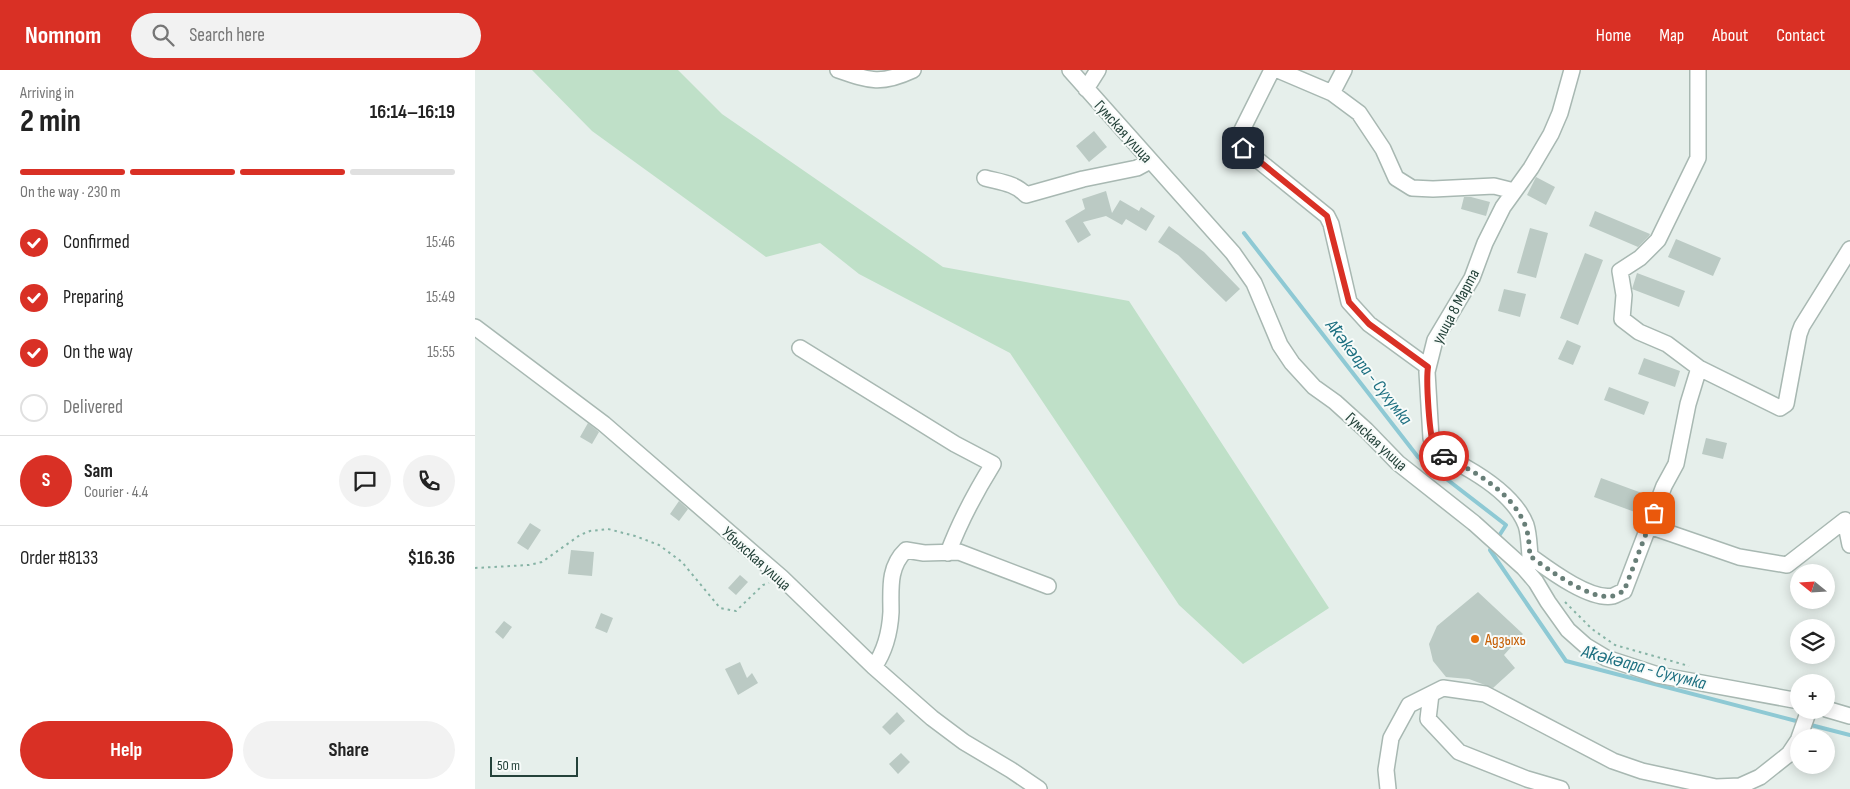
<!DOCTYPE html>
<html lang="en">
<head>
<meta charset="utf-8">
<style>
	body { margin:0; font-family:"Sofia Sans Condensed",sans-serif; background:#f2f2f2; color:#222; height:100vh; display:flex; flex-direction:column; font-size:19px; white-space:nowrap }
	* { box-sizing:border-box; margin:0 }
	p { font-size:16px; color:#767676 }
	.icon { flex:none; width:28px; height:28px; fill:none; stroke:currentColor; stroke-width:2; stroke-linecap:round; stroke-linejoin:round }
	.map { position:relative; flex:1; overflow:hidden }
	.sheet { display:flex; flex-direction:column; background:#fff; width:475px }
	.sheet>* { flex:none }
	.needle { width:32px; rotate:288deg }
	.buttons { position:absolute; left:1315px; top:494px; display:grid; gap:10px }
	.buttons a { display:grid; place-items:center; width:45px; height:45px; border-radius:50%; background:#fff; box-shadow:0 2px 12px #0003; font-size:25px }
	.scale { position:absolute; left:15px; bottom:12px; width:88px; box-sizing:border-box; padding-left:5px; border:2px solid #24423a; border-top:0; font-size:14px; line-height:18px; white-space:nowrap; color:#24423a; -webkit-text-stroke:4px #f7fbf9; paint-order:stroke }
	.pin { position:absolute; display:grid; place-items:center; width:42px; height:42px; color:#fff; margin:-21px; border-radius:10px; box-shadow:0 2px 8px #0006 }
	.courier { position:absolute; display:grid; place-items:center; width:50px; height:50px; margin:-25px; border:4px solid #d93025; border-radius:50%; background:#fff; color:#222; box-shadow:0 1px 6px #0007 }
	.headline em { font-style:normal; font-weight:700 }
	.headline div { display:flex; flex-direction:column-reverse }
	.headline { display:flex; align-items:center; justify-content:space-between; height:85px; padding:0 20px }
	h1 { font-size:32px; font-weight:700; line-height:38px }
	.bar { display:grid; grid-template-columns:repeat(4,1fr); gap:8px 5px; align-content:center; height:60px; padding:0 20px }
	.bar i { height:6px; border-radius:4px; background:#e0e0e0 }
	.bar .active { background:#d93025 }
	.bar p { grid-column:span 4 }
	.line { display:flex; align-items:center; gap:12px; padding:0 20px; border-top:1px solid #e0e0e0 }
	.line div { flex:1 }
	.round { display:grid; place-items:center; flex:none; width:52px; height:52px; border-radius:26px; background:#f2f2f2 }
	ol { padding:0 20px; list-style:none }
	li { display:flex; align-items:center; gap:15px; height:55px }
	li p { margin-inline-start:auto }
	li .icon { padding:5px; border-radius:50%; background:#d93025; color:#fff; stroke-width:4 }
	li:last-child { color:#767676 }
	li i { width:28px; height:28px; border:2px solid #e0e0e0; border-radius:50% }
	.button { display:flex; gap:10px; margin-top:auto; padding:10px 20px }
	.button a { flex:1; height:58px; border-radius:30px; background:#d93025; color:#fff; font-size:20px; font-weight:700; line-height:58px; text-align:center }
	.button a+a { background:#f2f2f2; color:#222 }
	header { display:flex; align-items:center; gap:30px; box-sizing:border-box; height:70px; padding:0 25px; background:#d93025; color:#fff }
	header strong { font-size:24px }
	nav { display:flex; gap:28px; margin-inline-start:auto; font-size:18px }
	.search { width:350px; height:45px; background:#f2f2f2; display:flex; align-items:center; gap:12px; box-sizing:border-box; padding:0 18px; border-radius:28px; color:#767676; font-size:19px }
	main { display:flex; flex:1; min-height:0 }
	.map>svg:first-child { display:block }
	.green { fill:#bfe0c8 }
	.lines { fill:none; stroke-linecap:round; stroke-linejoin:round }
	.stream { stroke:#8ec9d4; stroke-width:4 }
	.building { fill:#bbcac4 }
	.minor-casing { stroke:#a8b8b2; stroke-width:18 }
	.path { stroke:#86b3a5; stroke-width:2; stroke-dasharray:2.5 4; stroke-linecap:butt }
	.minor { stroke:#fff; stroke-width:15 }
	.done { stroke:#687f78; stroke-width:5; stroke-dasharray:0 9 }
	.route { stroke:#d93025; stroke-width:6 }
	.food-dot { fill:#e8710a; stroke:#f7fbf9; stroke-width:2 }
	.labels { text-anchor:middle; stroke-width:4; stroke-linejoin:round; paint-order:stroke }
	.street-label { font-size:16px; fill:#24423a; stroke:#f7fbf9 }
	.food-label { font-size:16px; fill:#c56008; stroke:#f7fbf9; text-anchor:start }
	.water-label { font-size:18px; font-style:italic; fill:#1c6f80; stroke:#f7fbf9 }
</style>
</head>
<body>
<header>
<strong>Nomnom</strong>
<div class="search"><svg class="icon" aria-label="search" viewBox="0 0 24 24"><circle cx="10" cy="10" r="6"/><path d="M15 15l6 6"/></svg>Search here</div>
<nav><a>Home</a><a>Map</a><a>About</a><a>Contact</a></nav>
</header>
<main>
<section class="sheet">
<div class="headline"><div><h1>2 min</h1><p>Arriving in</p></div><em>16:14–16:19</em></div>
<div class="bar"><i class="active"></i><i class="active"></i><i class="active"></i><i></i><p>On the way · 230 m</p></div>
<ol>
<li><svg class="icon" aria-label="check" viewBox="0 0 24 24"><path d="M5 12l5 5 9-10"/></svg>Confirmed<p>15:46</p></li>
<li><svg class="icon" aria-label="check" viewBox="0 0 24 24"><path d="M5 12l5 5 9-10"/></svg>Preparing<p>15:49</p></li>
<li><svg class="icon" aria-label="check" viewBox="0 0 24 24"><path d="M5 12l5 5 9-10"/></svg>On the way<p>15:55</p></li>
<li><i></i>Delivered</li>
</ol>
<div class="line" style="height:90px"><b class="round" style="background:#d93025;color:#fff">S</b><div><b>Sam</b><p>Courier · 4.4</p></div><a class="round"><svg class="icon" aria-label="chat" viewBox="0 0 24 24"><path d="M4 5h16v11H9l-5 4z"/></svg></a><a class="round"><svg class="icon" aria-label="phone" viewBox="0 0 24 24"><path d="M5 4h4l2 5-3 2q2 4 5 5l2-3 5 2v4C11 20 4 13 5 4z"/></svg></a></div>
<div class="line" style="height:65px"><div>Order #8133</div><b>$16.36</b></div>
<div class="button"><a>Help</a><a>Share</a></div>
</section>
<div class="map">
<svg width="1375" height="719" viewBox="0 0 1375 719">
	<rect width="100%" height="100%" fill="#e6efeb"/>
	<path class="green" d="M57 0H203L247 44 468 197 654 231 854 538 768 594 704 535 535 283 384 204 345 173 291 187 117 61Z"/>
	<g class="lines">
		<path class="stream" d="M769 163 943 387 1031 455 1022 469
			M1018 475 1015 480 1091 591 1325 652
			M1332 654 1375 665"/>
	</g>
	<path class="building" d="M619 61 632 77 614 92 601 76Z
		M1061 107 1080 117 1071 135 1052 125Z
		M631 121 637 143 645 130 664 141 666 137 680 146 671 161 651 149 647 155 631 146 608 152 616 165 603 173 590 151 610 139 607 129Z
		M989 127H996L1015 132 1011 146 986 139Z
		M1120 141 1175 164 1174 166 1163 177 1114 156Z
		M694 156 729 182 765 219 751 232 703 185 683 172Z
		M1055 158 1073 163 1061 208 1042 203Z
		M1201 169 1246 188 1238 206 1193 187Z
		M1110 183 1128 190 1103 255 1085 248Z
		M1162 203 1210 221 1204 237 1157 219Z
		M1029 219 1051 224 1045 247 1023 241Z
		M1092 270 1106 276 1098 295 1083 289Z
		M1169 288 1205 301 1200 317 1163 304Z
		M1134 317 1174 332 1169 345 1129 330Z
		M113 353 124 362 117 374 105 367Z
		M1231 368 1252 373 1248 389 1227 384Z
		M1126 408 1175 426 1168 445 1119 427Z
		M204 431 213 439 204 451 195 444Z
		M55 453 66 460 53 480 42 473Z
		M96 480 119 482 117 506 93 504Z
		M265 505 273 512 261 525 253 518Z
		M1003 522 1048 564 1029 585 1040 598 1018 618 994 609 971 607 958 591 954 574 962 556Z
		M126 543 138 548 132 563 120 558Z
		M29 551 37 557 28 569 20 562Z
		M265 592 272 608 277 603 283 613 263 625 250 599Z
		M422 642 430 651 415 665 407 657Z
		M426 683 435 692 423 704 414 694Z"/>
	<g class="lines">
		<defs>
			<path id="minor" d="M363 0C395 11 406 15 438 0
				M595 0 758 183 779 213 805 275 817 293 839 317 860 332 891 360 923 393 999 453 1049 498 1061 512 1073 532 1093 560 1111 576 1131 588 1183 605 1324 631
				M797 0 765 64V72L768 78 852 146 856 154 874 232 894 254 953 297
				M803 0 857 23 884 43 908 79 921 108 937 118 958 119 1019 116 1039 121
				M1097 0 1085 43 1076 64 1056 98 1028 137 1010 173 997 208 960 270 952 302 956 368C963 388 974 387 990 397 1013 410 1041 429 1051 455 1054 464 1054 476 1055 486 1073 499 1115 531 1138 526 1141 525 1146 522 1149 521L1189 416 1201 394 1213 334 1224 298
				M1223 0V88L1183 170 1165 188 1145 201 1149 225 1147 249 1164 262 1192 274 1224 298 1305 338 1311 334 1324 264 1327 256 1375 179
				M611 19 623 0
				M857 23 869 0
				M510 108C525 112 540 113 551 125L608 109 662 98 675 91
				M0 257 129 354 306 507 399 597 457 648 489 672 536 700 564 719
				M325 278 480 374 518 394C500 423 485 451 473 483
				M1174 456 1264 487 1312 495 1370 450 1375 475
				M399 597C410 581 415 561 416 542 416 519 413 497 431 480L449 483 484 482 573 516
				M956 624 953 649 984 682 1052 709 1086 719
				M1351 639 1375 646
				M1324 668 1334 640
				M913 719 911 700 916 668 934 635 968 618 1010 624 1138 691 1167 701 1241 717 1265 716 1285 707 1314 684 1324 669"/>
		</defs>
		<use href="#minor" class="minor-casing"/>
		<path class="path" d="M0 498 54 495 67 492 105 465 115 461 133 459 160 466 184 475 207 492 245 538 261 541 288 515 294 513
			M1090 532 1117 559 1140 575 1214 596"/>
		<use href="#minor" class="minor"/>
	</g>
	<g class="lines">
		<path class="done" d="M969 386C999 401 1037 422 1050 455 1054 464 1054 476 1055 486 1073 499 1115 531 1138 526 1141 525 1146 522 1149 521L1179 443"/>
		<path class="route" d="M768 78 852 146 874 232 894 254 953 297C951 310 954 368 960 379 962 382 966 384 969 386"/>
	</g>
	<circle class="food-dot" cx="1000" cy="569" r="5"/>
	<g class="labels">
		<g class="street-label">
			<text transform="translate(649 61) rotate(48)" y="6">Гумская улица</text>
			<text transform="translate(980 236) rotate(-62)" y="6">улица 8 Марта</text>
			<text transform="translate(902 371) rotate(43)" y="6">Гумская улица</text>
			<text transform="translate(282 488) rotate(42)" y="6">Убыхская улица</text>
		</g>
		<g class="food-label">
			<text x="1010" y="575">Адзыхь</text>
		</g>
		<g class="water-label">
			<text transform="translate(894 302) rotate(52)" y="6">Аҟәкәара - Сухумка</text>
			<text transform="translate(1169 597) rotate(15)" y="6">Аҟәкәара - Сухумка</text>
		</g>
	</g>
</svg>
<div class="buttons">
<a><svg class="needle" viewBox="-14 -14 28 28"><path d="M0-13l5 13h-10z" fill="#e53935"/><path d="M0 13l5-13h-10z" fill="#767676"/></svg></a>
<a><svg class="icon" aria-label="layers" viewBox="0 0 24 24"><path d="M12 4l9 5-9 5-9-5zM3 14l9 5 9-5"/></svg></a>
<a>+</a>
<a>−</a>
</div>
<div class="scale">50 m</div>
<div class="pin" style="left:1179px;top:443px;background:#ea580c"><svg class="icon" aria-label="bag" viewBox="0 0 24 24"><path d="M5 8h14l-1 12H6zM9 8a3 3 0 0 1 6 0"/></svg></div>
<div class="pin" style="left:768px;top:78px;background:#1f2937"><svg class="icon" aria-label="home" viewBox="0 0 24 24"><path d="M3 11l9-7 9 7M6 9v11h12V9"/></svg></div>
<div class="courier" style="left:969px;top:386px"><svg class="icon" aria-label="car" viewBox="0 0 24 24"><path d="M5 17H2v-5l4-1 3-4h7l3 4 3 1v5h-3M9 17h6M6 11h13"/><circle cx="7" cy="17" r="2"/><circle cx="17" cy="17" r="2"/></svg></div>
</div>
</main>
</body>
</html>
